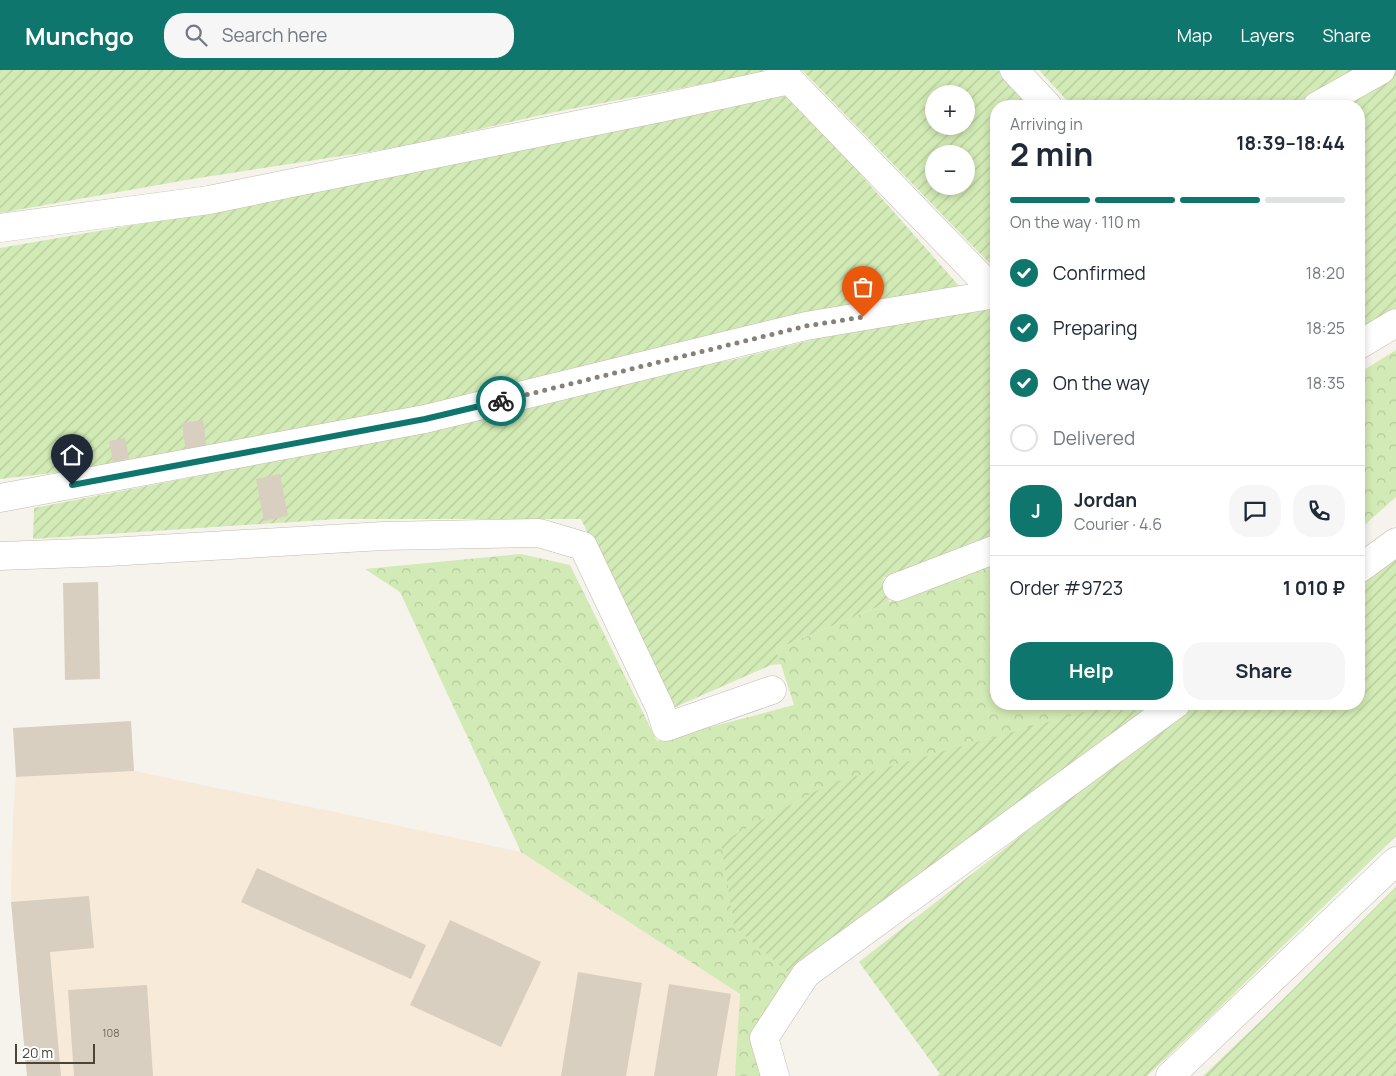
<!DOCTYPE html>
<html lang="en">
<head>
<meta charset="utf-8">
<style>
	body { margin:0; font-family:Manrope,sans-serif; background:#f6f6f7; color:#1f2937; height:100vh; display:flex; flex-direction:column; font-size:19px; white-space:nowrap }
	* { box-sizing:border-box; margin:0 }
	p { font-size:16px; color:#747a83 }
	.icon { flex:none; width:28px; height:28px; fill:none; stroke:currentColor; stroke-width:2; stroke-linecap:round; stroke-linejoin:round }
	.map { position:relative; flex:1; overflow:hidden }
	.side { position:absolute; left:990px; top:30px; width:375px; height:610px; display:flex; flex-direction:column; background:#fff; border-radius:20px; box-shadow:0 2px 8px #0003 }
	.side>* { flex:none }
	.fabs { position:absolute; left:925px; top:15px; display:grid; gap:10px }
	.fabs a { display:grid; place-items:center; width:50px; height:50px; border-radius:50%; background:#fff; box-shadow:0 2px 8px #0003; font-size:25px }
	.scale { position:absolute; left:15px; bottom:12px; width:80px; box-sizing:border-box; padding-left:5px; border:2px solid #4b4439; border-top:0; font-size:14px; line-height:18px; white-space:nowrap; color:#4b4439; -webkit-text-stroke:4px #fff; paint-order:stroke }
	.pin { position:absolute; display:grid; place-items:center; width:42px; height:42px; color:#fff; margin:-51px -21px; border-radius:50% 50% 50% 0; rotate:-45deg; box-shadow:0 0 5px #0007 }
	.pin .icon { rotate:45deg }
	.courier { position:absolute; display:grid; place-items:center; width:50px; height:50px; margin:-25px; border:4px solid #0f766e; border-radius:50%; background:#fff; color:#222; box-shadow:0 1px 6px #0007 }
	.summary em { font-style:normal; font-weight:700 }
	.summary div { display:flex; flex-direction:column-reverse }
	.summary { display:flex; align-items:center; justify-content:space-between; height:85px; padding:0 20px }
	h1 { font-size:32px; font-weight:700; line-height:38px }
	.bar { display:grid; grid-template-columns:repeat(4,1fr); gap:8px 5px; align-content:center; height:60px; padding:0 20px }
	.bar i { height:6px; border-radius:4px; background:#e0e1e3 }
	.bar .active { background:#0f766e }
	.bar p { grid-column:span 4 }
	.line { display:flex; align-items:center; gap:12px; padding:0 20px; border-top:1px solid #e0e1e3 }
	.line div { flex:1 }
	.round { display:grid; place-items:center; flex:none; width:52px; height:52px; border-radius:20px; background:#f6f6f7 }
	ol { padding:0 20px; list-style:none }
	li { display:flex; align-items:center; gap:15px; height:55px }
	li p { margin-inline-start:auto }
	li .icon { padding:5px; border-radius:50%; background:#0f766e; color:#fff; stroke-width:4 }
	li:last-child { color:#747a83 }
	li i { width:28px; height:28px; border:2px solid #e0e1e3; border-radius:50% }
	.primary-button { display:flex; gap:10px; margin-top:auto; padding:10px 20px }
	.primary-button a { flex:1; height:58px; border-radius:20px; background:#0f766e; color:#fff; font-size:20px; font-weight:700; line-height:58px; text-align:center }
	.primary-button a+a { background:#f6f6f7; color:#1f2937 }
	header { display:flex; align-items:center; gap:30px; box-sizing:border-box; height:70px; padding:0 25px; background:#0f766e; color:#fff }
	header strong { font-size:24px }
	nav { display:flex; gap:28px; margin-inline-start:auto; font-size:18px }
	.search { width:350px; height:45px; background:#f6f6f7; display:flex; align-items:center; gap:12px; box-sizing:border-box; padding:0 18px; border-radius:20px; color:#747a83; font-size:19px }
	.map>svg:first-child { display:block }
	.commercial { fill:#f7ead8 }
	.forest { fill:url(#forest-crowns) }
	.garden { fill:url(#garden-furrows); fill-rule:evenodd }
	.building { fill:#d8cfc1 }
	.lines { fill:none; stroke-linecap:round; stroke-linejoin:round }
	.minor-casing { stroke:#c2bbae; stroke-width:29 }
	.minor { stroke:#fff; stroke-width:28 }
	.done { stroke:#878178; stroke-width:5; stroke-dasharray:0 9 }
	.route { stroke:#0f766e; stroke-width:6 }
	.labels { text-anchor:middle; stroke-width:4; stroke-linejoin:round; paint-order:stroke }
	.number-label { font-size:11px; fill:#6e675b }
</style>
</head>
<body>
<header>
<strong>Munchgo</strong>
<div class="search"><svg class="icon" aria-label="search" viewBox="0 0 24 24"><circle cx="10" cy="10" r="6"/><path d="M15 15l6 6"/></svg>Search here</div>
<nav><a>Map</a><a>Layers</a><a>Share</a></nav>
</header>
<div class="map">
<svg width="1396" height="1006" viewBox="0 0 1396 1006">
	<defs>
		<pattern id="forest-crowns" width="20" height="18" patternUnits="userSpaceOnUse" patternTransform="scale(1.25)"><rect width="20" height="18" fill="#d2eab5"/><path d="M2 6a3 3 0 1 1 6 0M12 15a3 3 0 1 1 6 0" fill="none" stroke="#b6ca9c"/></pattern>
		<pattern id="garden-furrows" width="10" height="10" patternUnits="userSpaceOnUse" patternTransform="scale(1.25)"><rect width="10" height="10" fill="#d2eab5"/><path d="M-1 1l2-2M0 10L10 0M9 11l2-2" fill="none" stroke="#b6ca9c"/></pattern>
	</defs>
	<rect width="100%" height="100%" fill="#f6f3ec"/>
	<path class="commercial" d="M134 701 330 741 521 782 740 924 735 1006H27L11 832 13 746 16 707Z"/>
	<path class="forest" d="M1396 280V427L1359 460V303Z
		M521 484 570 495 657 671 794 635 776 579 954 505 996 490V634H1100L1087 641 791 905 765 1006H735L740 924 521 782 400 522 365 499Z"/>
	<path class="garden" d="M0 0H763L765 2 555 42 400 77 192 109 0 143Z
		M802 0H998L1032 36H996V200ZM934 24H966V56H934ZM934 84H966V116H934Z
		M1039 0H1396V248L1359 270V36H1072Z
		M786 20 961 218 307 361 139 393 0 409V178L214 141Z
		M993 237 996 241V470L883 508 889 532 776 579 781 594 771 595 673 638 581 449H337L33 469 34 438 326 381 662 301 732 290 859 258Z
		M1394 488 1396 490V766L1213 944 1147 1006H937L940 1004 859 892 1190 634H1359V512Z
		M1100 634H1163L791 905 734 856 721 772 831 713 1087 641Z
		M1396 817V1006H1203L1265 947Z"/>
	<path class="building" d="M203 350 207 379 186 382 182 353Z
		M125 368 129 389 113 392 109 371Z
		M280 404 288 446 264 451 256 409Z
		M98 512 100 609 65 610 63 513Z
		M131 651 134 701 16 707 13 658Z
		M257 798 426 875 411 909 241 832Z
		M89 826 94 878 50 882 61 1006H27L11 832Z
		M450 850 541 892 501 977 410 935Z
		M578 902 642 913 626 1006H561Z
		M669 914 731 924 717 1006H654Z
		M147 915 153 1006H74L68 920Z"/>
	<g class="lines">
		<defs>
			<path id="minor" d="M780 0 996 223
				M1014 0 1048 36
				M1317 36 1381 0
				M0 158 209 130 660 38 790 10
				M1359 275 1396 253
				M0 428 425 349 806 256 996 224
				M0 486 108 482 383 466 539 463 583 476 660 638 666 657 772 620
				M1359 499 1396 472
				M897 517 996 479
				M775 1006 764 968 806 904 1176 634
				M1170 1006 1396 791"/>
		</defs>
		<use href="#minor" class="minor-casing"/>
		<use href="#minor" class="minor"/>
	</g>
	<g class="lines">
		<path class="done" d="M501 331 806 256 863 247"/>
		<path class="route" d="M72 415 425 349 501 331"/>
	</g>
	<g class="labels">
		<g class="number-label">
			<text x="111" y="967">108</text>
		</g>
	</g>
</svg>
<div class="fabs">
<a>+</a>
<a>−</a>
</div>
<div class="scale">20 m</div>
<div class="pin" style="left:863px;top:247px;background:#ea580c"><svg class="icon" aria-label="bag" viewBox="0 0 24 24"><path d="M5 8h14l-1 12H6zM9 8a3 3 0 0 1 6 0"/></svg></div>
<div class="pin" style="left:72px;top:415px;background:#1f2937"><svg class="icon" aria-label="home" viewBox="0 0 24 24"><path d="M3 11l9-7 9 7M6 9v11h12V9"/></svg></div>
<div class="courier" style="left:501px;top:331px"><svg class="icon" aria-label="bike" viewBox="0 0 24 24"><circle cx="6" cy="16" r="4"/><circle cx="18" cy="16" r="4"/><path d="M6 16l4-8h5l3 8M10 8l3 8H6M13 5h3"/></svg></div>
<section class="side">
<div class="summary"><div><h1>2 min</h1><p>Arriving in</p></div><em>18:39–18:44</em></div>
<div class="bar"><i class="active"></i><i class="active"></i><i class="active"></i><i></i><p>On the way · 110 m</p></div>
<ol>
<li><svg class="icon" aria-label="check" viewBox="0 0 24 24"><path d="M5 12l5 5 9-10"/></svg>Confirmed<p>18:20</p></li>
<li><svg class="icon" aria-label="check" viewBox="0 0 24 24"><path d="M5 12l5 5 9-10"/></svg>Preparing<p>18:25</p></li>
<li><svg class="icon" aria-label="check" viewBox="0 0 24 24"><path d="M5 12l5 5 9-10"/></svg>On the way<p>18:35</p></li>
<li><i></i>Delivered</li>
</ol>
<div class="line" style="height:90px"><b class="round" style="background:#0f766e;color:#fff">J</b><div><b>Jordan</b><p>Courier · 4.6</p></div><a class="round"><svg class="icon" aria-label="chat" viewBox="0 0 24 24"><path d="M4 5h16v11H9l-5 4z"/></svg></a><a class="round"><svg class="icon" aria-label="phone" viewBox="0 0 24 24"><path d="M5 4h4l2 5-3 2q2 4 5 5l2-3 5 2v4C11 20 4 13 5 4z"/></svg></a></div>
<div class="line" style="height:65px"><div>Order #9723</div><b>1 010 ₽</b></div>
<div class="primary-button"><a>Help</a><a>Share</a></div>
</section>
</div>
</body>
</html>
